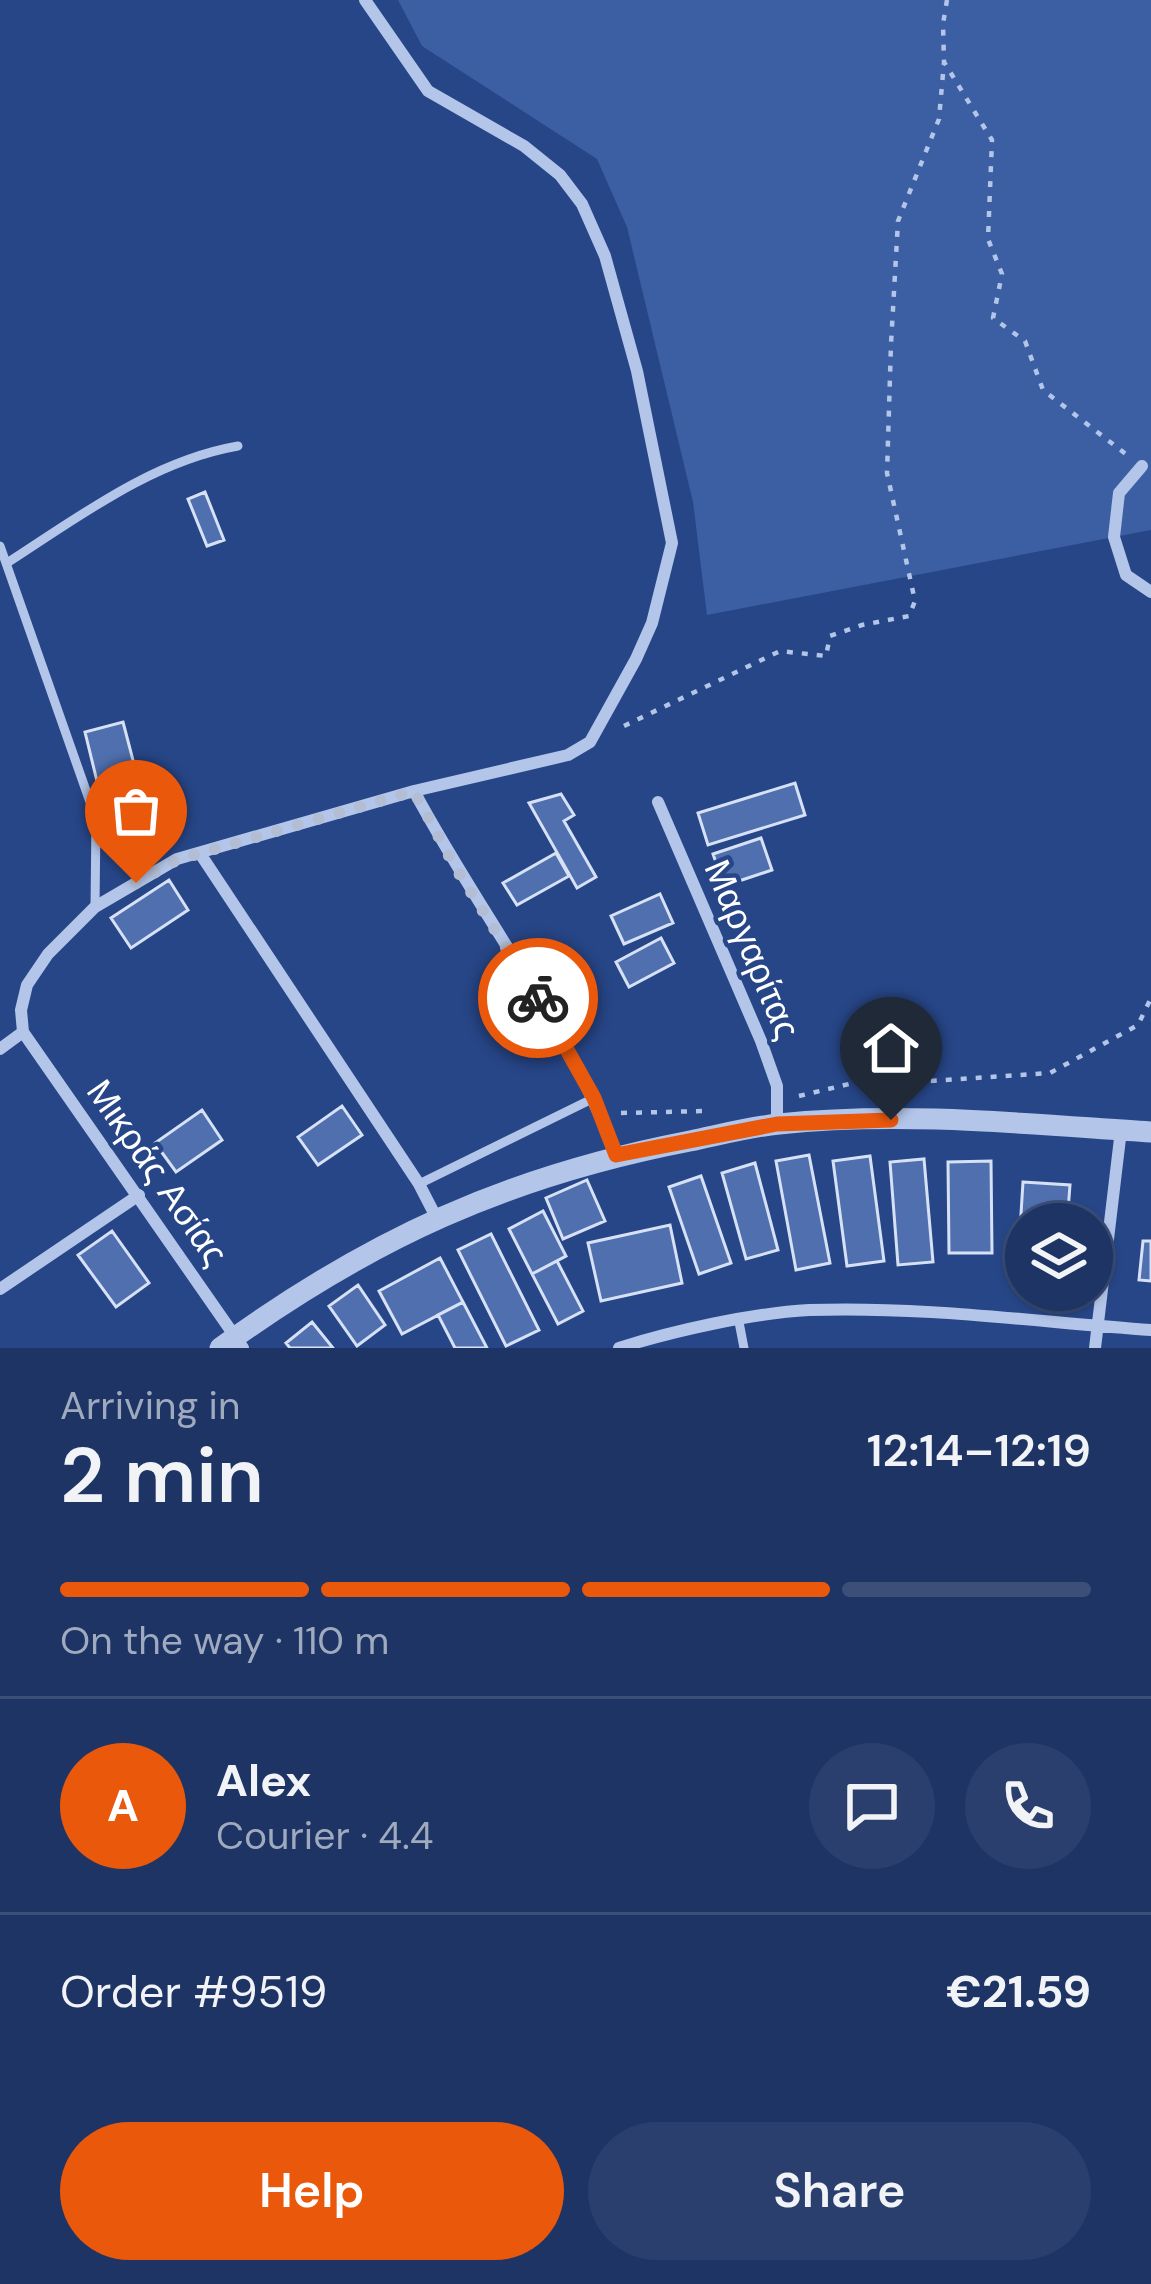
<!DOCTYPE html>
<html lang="en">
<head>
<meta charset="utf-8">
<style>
	body { margin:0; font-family:"DM Sans",sans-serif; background:#2a3f6e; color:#f1f3f6; height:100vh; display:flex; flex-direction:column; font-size:45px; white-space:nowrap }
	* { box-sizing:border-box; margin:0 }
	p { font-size:39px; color:#a0aabf }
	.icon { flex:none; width:66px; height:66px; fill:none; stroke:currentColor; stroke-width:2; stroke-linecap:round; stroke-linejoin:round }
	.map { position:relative; height:1348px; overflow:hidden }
	.details { display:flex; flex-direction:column; background:#1d3465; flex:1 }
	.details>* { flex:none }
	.tools { position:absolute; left:1005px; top:1203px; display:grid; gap:24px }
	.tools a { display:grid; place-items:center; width:108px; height:108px; border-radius:50%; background:#1d3465; box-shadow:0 3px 9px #0004,0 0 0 3px #3b4f79; font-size:60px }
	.pin { position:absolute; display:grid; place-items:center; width:102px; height:102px; color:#fff; margin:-123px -51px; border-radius:50% 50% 50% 0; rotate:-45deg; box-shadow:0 0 12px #0007 }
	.pin .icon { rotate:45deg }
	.courier { position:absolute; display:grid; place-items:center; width:120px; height:120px; margin:-60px; border:9px solid #ea580c; border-radius:50%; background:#fff; color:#222; box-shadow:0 3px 15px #0007 }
	.overview em { font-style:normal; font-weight:600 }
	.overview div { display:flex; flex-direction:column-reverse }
	.overview { display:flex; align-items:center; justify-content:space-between; height:204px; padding:0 60px }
	h1 { font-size:78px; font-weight:600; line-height:90px }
	.bar { display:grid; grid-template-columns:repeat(4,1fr); gap:18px 12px; align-content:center; height:144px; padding:0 60px }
	.bar i { height:15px; border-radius:9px; background:#3b4f79 }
	.bar .active { background:#ea580c }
	.bar p { grid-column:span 4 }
	.line { display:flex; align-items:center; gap:30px; padding:0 60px; border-top:3px solid #3b4f79 }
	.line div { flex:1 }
	.round { display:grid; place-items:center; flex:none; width:126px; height:126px; border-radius:63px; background:#2a3f6e }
	.primary-button { display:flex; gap:24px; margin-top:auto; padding:24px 60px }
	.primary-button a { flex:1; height:138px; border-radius:72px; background:#ea580c; color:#fff; font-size:48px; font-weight:600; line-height:138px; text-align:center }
	.primary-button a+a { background:#2a3f6e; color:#f1f3f6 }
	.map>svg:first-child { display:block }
	.green { fill:#3c5ea3 }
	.building { fill:#506fae; stroke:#d7e1f6; stroke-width:3 }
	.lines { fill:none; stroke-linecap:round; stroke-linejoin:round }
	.path { stroke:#b3c5e8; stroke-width:4.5; stroke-dasharray:6 9; stroke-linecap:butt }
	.service { stroke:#b3c5e8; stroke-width:9 }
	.minor { stroke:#b3c5e8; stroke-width:12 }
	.tertiary { stroke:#b3c5e8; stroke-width:21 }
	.done { stroke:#b3bed5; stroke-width:12; stroke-dasharray:0 21.6 }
	.route { stroke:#ea580c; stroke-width:15 }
	.labels { text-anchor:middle; stroke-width:9; stroke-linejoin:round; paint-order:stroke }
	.street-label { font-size:36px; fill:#fff; stroke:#274687 }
</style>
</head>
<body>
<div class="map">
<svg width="1151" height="1348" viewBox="0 0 1151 1348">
	<rect width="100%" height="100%" fill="#274687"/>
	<path class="green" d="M398 0H1151V530L707 615 693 502 627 227 597 159 422 46Z"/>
	<path class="building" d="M205 492 224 540 207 546 188 499Z
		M123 722 140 787 131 789 135 802 104 810 85 732Z
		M795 783 805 815 708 845 698 813Z
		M561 794 574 815 564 821 596 877 577 888 529 803Z
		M761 838 772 870 724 886 713 854Z
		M556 853 569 876 517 905 503 883Z
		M169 880 188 910 131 948 111 918Z
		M660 894 673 923 624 944 611 916Z
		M661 938 674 963 629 987 616 962Z
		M342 1106 362 1135 318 1165 298 1137Z
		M202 1110 222 1140 176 1172 155 1143Z
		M809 1155 830 1263 796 1270 776 1161Z
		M870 1156 884 1261 847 1266 833 1161Z
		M924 1159 933 1262 898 1265 890 1162Z
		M991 1161 992 1253H949L948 1162Z
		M755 1163 778 1250 746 1259 722 1173Z
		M701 1176 731 1263 699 1274 669 1187Z
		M587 1180 605 1221 563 1239 546 1198Z
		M1023 1182 1070 1185 1067 1224H1026V1263L1018 1262Z
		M543 1211 566 1256 532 1274 509 1229Z
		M670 1225 682 1283 601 1301 588 1243Z
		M112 1231 149 1283 116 1307 78 1255Z
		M491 1234 539 1330 506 1346 458 1250Z
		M1143 1241H1151V1281L1139 1280Z
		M440 1258 463 1302 402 1334 379 1291Z
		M557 1261 583 1311 558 1324 532 1274Z
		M358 1285 385 1325 357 1346 329 1306Z
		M463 1302 487 1348H455L438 1315Z
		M312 1322 333 1348H290L286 1343Z"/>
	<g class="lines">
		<path class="path" d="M947 0 943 24 944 62 992 140 988 239 1002 274 993 318 1025 341 1043 390 1127 455
			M624 726 780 651 826 656 830 636 862 625 909 616 915 601 887 473 891 344 898 221 939 119 944 62
			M799 1096 891 1074 929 1081 1050 1073 1138 1025 1151 998
			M621 1113 705 1111"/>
		<path class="service" d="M0 546 96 819 95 907
			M7 563C80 516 152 461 238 446
			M419 1184 594 1098
			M739 1322 744 1348"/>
		<path class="minor" d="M1142 466 1119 493 1114 537 1126 575 1151 592
			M414 791C480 914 567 1024 616 1155
			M658 802 761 1041 777 1086V1124
			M201 855 419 1184 436 1217
			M23 1032 21 1010 27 985 48 954 95 907 177 859 414 791 568 755 590 742 636 659 652 623 672 543 637 371 605 256 582 204 560 175 524 146 428 91 365 0
			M23 1032 243 1348
			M0 1049 23 1032
			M0 1289 139 1195
			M619 1348C672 1331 753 1313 809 1310 922 1306 1038 1322 1151 1330
			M1095 1348 1121 1130"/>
		<path class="tertiary" d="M220 1348C370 1239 508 1176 690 1141 719 1135 749 1127 779 1124 902 1111 1028 1124 1151 1132"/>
	</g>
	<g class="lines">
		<path class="done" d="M136 883 177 860 414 791 455 867 538 998"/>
		<path class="route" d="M538 998 594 1098 616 1155 777 1124 891 1120"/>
	</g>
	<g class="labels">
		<g class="street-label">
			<text transform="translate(753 949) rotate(67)" y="13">Μαργαρίτας</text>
			<text transform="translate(158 1172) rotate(55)" y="13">Μικράς Ασίας</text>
		</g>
	</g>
</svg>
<div class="tools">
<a><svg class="icon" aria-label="layers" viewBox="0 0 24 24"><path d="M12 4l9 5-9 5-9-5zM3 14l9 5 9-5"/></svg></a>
</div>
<div class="pin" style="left:136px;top:883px;background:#ea580c"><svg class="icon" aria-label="bag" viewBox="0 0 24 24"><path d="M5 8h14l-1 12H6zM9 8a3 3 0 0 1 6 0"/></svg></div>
<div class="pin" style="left:891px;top:1120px;background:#1f2937"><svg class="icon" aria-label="home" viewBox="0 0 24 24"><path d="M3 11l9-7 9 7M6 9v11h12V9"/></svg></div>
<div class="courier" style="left:538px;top:998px"><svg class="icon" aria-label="bike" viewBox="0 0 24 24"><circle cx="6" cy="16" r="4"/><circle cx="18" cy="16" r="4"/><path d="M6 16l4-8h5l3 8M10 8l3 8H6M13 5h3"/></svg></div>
</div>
<section class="details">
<div class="overview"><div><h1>2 min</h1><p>Arriving in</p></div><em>12:14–12:19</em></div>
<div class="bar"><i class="active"></i><i class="active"></i><i class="active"></i><i></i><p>On the way · 110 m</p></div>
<div class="line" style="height:216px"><b class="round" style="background:#ea580c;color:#fff">A</b><div><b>Alex</b><p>Courier · 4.4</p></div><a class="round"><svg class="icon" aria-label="chat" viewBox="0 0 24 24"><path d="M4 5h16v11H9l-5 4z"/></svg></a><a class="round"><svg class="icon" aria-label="phone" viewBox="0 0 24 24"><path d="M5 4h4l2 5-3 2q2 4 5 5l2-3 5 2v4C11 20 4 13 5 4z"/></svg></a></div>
<div class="line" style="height:156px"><div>Order #9519</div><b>€21.59</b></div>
<div class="primary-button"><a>Help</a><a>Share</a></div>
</section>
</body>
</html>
